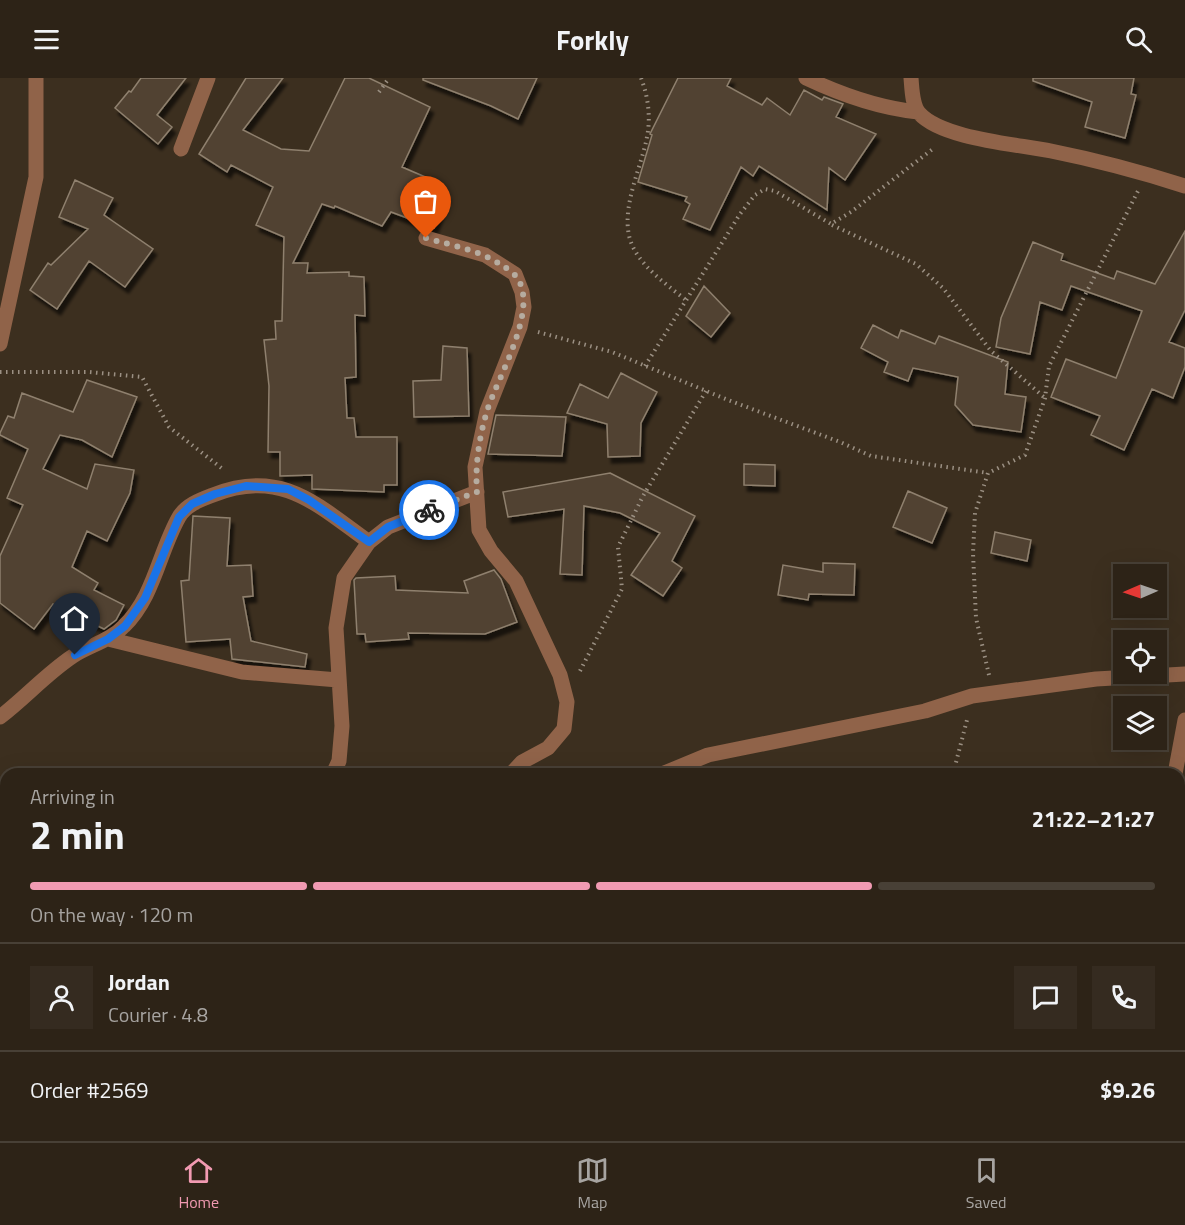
<!DOCTYPE html>
<html lang="en">
<head>
<meta charset="utf-8">
<style>
	body { margin:0; font-family:"Titillium Web",sans-serif; background:#352b20; color:#f1f3f6; height:100vh; display:flex; flex-direction:column; font-size:22px; white-space:nowrap }
	* { box-sizing:border-box; margin:0 }
	p { font-size:20px; color:#a7a4a1 }
	.icon { flex:none; width:33px; height:33px; fill:none; stroke:currentColor; stroke-width:2; stroke-linecap:round; stroke-linejoin:round }
	.map { position:relative; flex:1; overflow:hidden }
	.details { position:absolute; left:0px; top:690px; width:1185px; height:374px; display:flex; flex-direction:column; background:#2d2317; border-radius:18px 18px 0 0; box-shadow:0 6px 24px #0002,0 0 0 2px #484036 }
	.details>* { flex:none }
	.needle { width:39px; rotate:268deg }
	.fabs { position:absolute; left:1113px; top:486px; display:grid; gap:12px }
	.fabs a { display:grid; place-items:center; width:54px; height:54px; border-radius:0px; background:#2d2317; box-shadow:0 6px 24px #0002,0 0 0 2px #484036; font-size:30px }
	.pin { position:absolute; display:grid; place-items:center; width:51px; height:51px; color:#fff; margin:-62px -26px; border-radius:50% 50% 50% 0; rotate:-45deg; box-shadow:0 0 6px #0007 }
	.pin .icon { rotate:45deg }
	.courier { position:absolute; display:grid; place-items:center; width:60px; height:60px; margin:-30px; border:4px solid #1a73e8; border-radius:50%; background:#fff; color:#222; box-shadow:0 2px 8px #0007 }
	.overview em { font-style:normal; font-weight:700 }
	.overview div { display:flex; flex-direction:column-reverse }
	.overview { display:flex; align-items:center; justify-content:space-between; height:102px; padding:0 30px }
	h1 { font-size:39px; font-weight:700; line-height:45px }
	.bar { display:grid; grid-template-columns:repeat(4,1fr); gap:9px 6px; align-content:center; height:72px; padding:0 30px }
	.bar i { height:8px; border-radius:4px; background:#484036 }
	.bar .active { background:#f19ab2 }
	.bar p { grid-column:span 4 }
	.line { display:flex; align-items:center; gap:15px; padding:0 30px; border-top:2px solid #484036 }
	.line div { flex:1 }
	.round { display:grid; place-items:center; flex:none; width:63px; height:63px; border-radius:0px; background:#352b20 }
	header { display:flex; justify-content:space-between; align-items:center; height:78px; padding:0 30px; background:#2d2317; font-size:27px; font-weight:700 }
	.dock { display:flex; justify-content:space-around; align-items:center; height:84px; border-top:2px solid #484036; background:#2d2317; font-size:16px; color:#a7a4a1 }
	.dock a { display:grid; justify-items:center; gap:3px }
	.dock .active { color:#f19ab2 }
	.map>svg:first-child { display:block }
	.building { fill:#514333; stroke:#8f806e; stroke-width:1.5; filter:url(#shadow) }
	.lines { fill:none; stroke-linecap:round; stroke-linejoin:round }
	.path { stroke:#9b9083; stroke-width:4; stroke-dasharray:1.5 4.5; stroke-linecap:butt }
	.minor { stroke:#906349; stroke-width:15 }
	.done { stroke:#b6aca0; stroke-width:6; stroke-dasharray:0 10.8 }
	.route { stroke:#1a73e8; stroke-width:8 }
</style>
</head>
<body>
<header><svg class="icon" aria-label="menu" viewBox="0 0 24 24"><path d="M4 6h16M4 12h16M4 18h16"/></svg>Forkly<svg class="icon" aria-label="search" viewBox="0 0 24 24"><circle cx="10" cy="10" r="6"/><path d="M15 15l6 6"/></svg></header>
<div class="map">
<svg width="1185" height="1063" viewBox="0 0 1185 1063">
	<defs>
		<filter id="shadow"><feDropShadow dx="3.5" dy="6" stdDeviation="1.5" flood-color="#0009"/></filter>
	</defs>
	<rect width="100%" height="100%" fill="#3c2f1f"/>
	<path class="building" d="M141 0H186L157 37 172 49 158 66 115 30 129 13 131 14Z
		M246 0H283L243 52 281 71 309 73 345 0H369L430 29 402 89 437 104 434 112 446 117 434 150 391 134 382 148 335 128 334 130 322 126 293 185H308L307 195 349 194V198L364 199 365 238 355 237 356 299 345 300 347 340H354L356 359H397V407H384V414L312 411V397L280 398V374H268L269 308 264 262 276 261 275 243H282L284 159 256 147 273 109 231 87 227 94 199 76Z
		M423 0H537L518 41 491 28 423 2Z
		M678 0H731L727 8 762 27 767 20 790 37 804 12 822 22 824 19 843 26 836 39 876 56 845 102 829 90 827 132 759 88 753 98 741 89 710 152 683 141 690 126 685 123 687 119 638 104 652 57 650 56Z
		M1033 0H1134L1131 16 1136 17 1125 60 1085 49 1092 24 1033 3Z
		M75 102 113 120 104 137 153 171 125 209 89 183 57 231 30 212 48 185 51 187 88 151 59 139Z
		M1185 153V232L1169 264 1185 270V289L1173 320 1152 311 1124 372 1091 357 1100 338 1051 319 1066 281 1116 300 1142 233 1071 208 1062 232 1040 224 1030 276 996 269 1001 240 1033 164 1063 176 1061 182 1114 201 1117 193 1155 206Z
		M704 208 730 235 711 259 686 238Z
		M873 247 898 260 901 252 935 266 939 258 1008 284 1005 316 1026 319 1021 354 973 347 955 327 958 299 913 290 908 303 884 294 888 284 861 270Z
		M443 268 467 270 469 338 414 339 413 303 441 302Z
		M621 295 657 314 641 345 640 378 608 379 607 346 567 335 580 306 608 320Z
		M87 302 137 319 112 379 82 362 60 357 43 391 87 411 95 386 134 392 130 415 107 463 87 453 72 489 98 505 94 512 124 527 116 542 104 551 53 526 34 551 0 525V478L23 427 7 420 28 371 0 357V355L8 338 14 340 22 315 73 334Z
		M496 337 566 339 562 378 488 376Z
		M744 386 775 387V408L744 407Z
		M610 395 695 438 672 483 682 490 663 518 631 497 660 455 620 435 584 428 582 497 560 496 564 431 508 439 503 414Z
		M908 413 947 430 932 465 893 449Z
		M193 438 230 440 227 488 251 487 253 518 243 519 251 563 307 576 305 589 232 581 230 561 186 564 181 503 189 502Z
		M995 454 1031 462 1027 483 991 475Z
		M823 485 855 486 854 517 809 516 808 522 778 517 783 487 823 494Z
		M494 492 501 501 517 544 485 556 408 555 409 561 366 564 365 556H357L354 502 356 500 395 498 396 512 468 515 464 503Z"/>
	<g class="lines">
		<path class="path" d="M641 0C648 18 651 39 647 59 641 92 616 138 634 171 645 192 669 208 687 223
			M379 14 389 0
			M832 147 916 186 943 210 991 273 1045 320
			M538 254 612 274 728 322 840 364 871 378 988 395
			M645 288 740 136 755 117 765 111 775 113 831 146 851 134 934 70
			M0 294H89L142 299 169 349 224 392
			M580 593 622 511 618 469 643 418 706 313
			M989 597 976 540 973 475 975 435 988 395 1025 377 1045 320 1049 288 1138 113
			M953 696 967 642"/>
		<path class="minor" d="M806 0C842 17 878 30 918 34
			M911 0C912 11 912 27 919 35 942 61 1017 66 1051 73 1096 82 1141 94 1185 108
			M181 71 208 0
			M426 160 485 177 515 196 522 214 524 229 520 249 487 333 475 389 479 452 491 473 516 503 560 597 567 624 564 651 548 670 522 684 511 696
			M0 266 36 99V0
			M108 561 242 594 338 602
			M0 639C25 620 46 596 73 578 90 567 110 563 124 548 154 519 159 474 179 439 186 427 200 422 213 417 281 390 316 426 369 464
			M333 696 339 683 342 648 336 550 344 500 369 464 388 449 477 414
			M662 696 708 677 925 633 972 618 1096 601 1185 596
			M1175 696 1185 642
			M1179 815H1185
			M0 829 6 828
			M873 1058V1063
			M69 1063 70 1058
			M459 1063 460 1058
			M1110 1063V1058"/>
	</g>
	<g class="lines">
		<path class="done" d="M426 160C454 168 479 172 503 188 506 190 512 193 514 196 543 226 497 300 487 333 479 360 475 387 477 414L429 432"/>
		<path class="route" d="M75 577 108 561 125 548 145 520 179 439 192 426 215 416 246 408 288 411 309 422 369 464 388 449 429 432"/>
	</g>
</svg>
<div class="fabs">
<a><svg class="needle" viewBox="-14 -14 28 28"><path d="M0-13l5 13h-10z" fill="#e53935"/><path d="M0 13l5-13h-10z" fill="#a7a4a1"/></svg></a>
<a><svg class="icon" aria-label="locate" viewBox="0 0 24 24"><circle cx="12" cy="12" r="6"/><path d="M12 2v4M12 18v4M2 12h4M18 12h4"/></svg></a>
<a><svg class="icon" aria-label="layers" viewBox="0 0 24 24"><path d="M12 4l9 5-9 5-9-5zM3 14l9 5 9-5"/></svg></a>
</div>
<div class="pin" style="left:426px;top:160px;background:#ea580c"><svg class="icon" aria-label="bag" viewBox="0 0 24 24"><path d="M5 8h14l-1 12H6zM9 8a3 3 0 0 1 6 0"/></svg></div>
<div class="pin" style="left:75px;top:577px;background:#1f2937"><svg class="icon" aria-label="home" viewBox="0 0 24 24"><path d="M3 11l9-7 9 7M6 9v11h12V9"/></svg></div>
<div class="courier" style="left:429px;top:432px"><svg class="icon" aria-label="bike" viewBox="0 0 24 24"><circle cx="6" cy="16" r="4"/><circle cx="18" cy="16" r="4"/><path d="M6 16l4-8h5l3 8M10 8l3 8H6M13 5h3"/></svg></div>
<section class="details">
<div class="overview"><div><h1>2 min</h1><p>Arriving in</p></div><em>21:22–21:27</em></div>
<div class="bar"><i class="active"></i><i class="active"></i><i class="active"></i><i></i><p>On the way · 120 m</p></div>
<div class="line" style="height:108px"><a class="round"><svg class="icon" aria-label="person" viewBox="0 0 24 24"><circle cx="12" cy="8" r="4"/><path d="M4 21q1-7 8-7t8 7"/></svg></a><div><b>Jordan</b><p>Courier · 4.8</p></div><a class="round"><svg class="icon" aria-label="chat" viewBox="0 0 24 24"><path d="M4 5h16v11H9l-5 4z"/></svg></a><a class="round"><svg class="icon" aria-label="phone" viewBox="0 0 24 24"><path d="M5 4h4l2 5-3 2q2 4 5 5l2-3 5 2v4C11 20 4 13 5 4z"/></svg></a></div>
<div class="line" style="height:78px"><div>Order #2569</div><b>$9.26</b></div>
</section>
</div>
<nav class="dock">
<a class="active"><svg class="icon" aria-label="home" viewBox="0 0 24 24"><path d="M3 11l9-7 9 7M6 9v11h12V9"/></svg>Home</a>
<a><svg class="icon" aria-label="map" viewBox="0 0 24 24"><path d="M3 6l6-2 6 2 6-2v14l-6 2-6-2-6 2zM9 4v14M15 6v14"/></svg>Map</a>
<a><svg class="icon" aria-label="saved" viewBox="0 0 24 24"><path d="M7 4h10v16l-5-4-5 4z"/></svg>Saved</a>
</nav>
</body>
</html>
